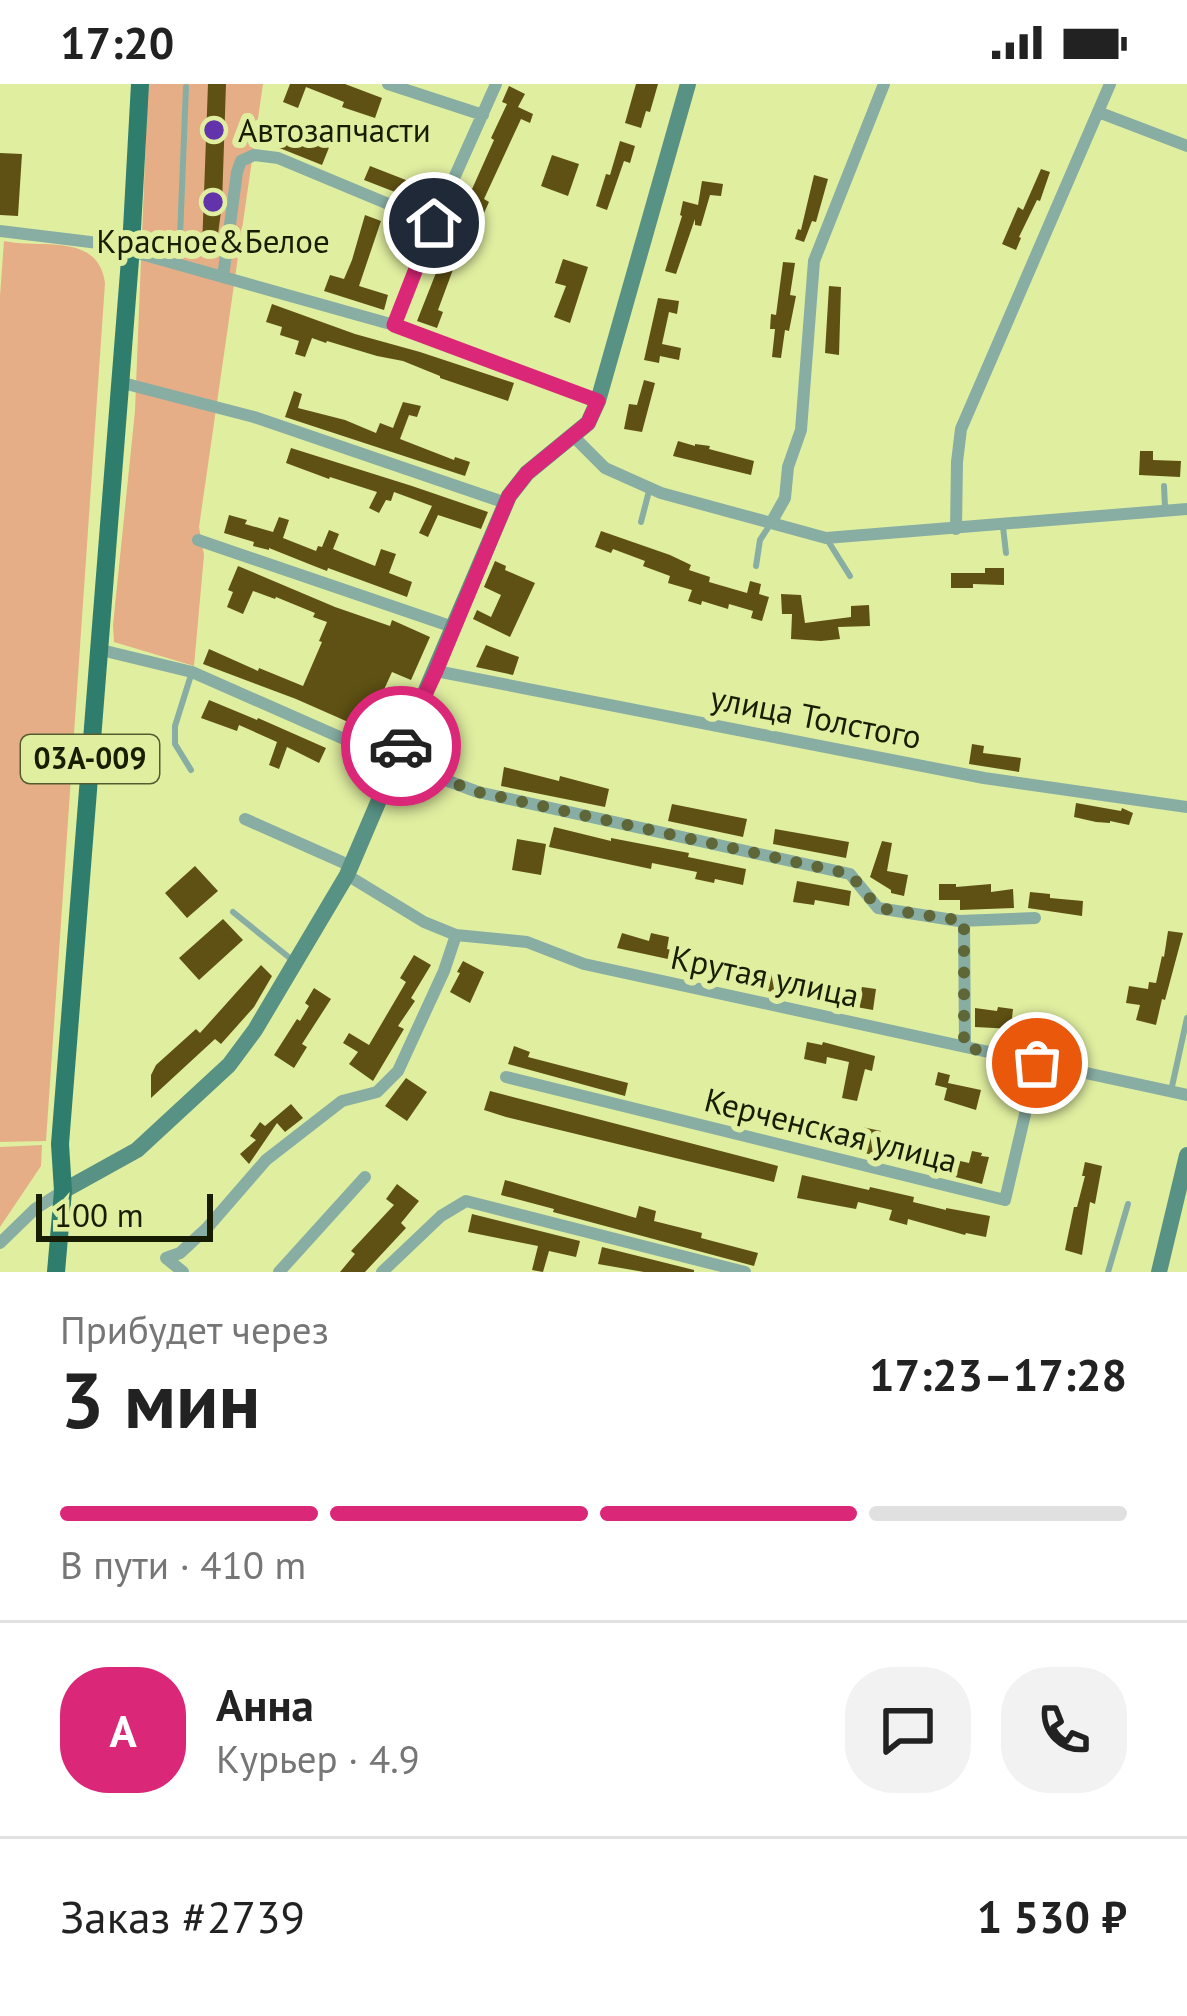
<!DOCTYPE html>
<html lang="ru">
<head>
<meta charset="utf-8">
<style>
	body { margin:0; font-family:"PT Sans",sans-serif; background:#f2f2f2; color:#222; height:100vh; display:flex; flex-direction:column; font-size:45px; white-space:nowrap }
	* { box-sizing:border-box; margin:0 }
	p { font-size:39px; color:#767676 }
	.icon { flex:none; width:66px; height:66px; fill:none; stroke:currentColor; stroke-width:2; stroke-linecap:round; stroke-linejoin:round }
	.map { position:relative; height:1188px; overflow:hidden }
	.side { display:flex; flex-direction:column; background:#fff; flex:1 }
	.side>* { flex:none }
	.scale { position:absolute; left:36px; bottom:30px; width:177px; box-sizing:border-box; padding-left:12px; border:6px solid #191d00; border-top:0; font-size:33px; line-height:42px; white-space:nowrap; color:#191d00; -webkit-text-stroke:9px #e0eea0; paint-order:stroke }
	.pin { position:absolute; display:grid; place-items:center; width:102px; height:102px; color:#fff; margin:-51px; border:6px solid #fff; border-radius:50%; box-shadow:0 3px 12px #0007 }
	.courier { position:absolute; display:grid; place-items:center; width:120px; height:120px; margin:-60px; border:9px solid #db2777; border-radius:50%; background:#fff; color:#222; box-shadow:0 3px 15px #0007 }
	.head em { font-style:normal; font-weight:800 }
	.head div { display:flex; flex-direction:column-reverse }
	.head { display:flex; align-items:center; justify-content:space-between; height:204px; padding:0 60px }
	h1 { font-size:78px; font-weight:800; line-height:90px }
	.bar { display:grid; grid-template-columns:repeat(4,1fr); gap:18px 12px; align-content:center; height:144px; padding:0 60px }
	.bar i { height:15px; border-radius:9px; background:#e0e0e0 }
	.bar .selected { background:#db2777 }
	.bar p { grid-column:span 4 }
	.line { display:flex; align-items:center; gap:30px; padding:0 60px; border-top:3px solid #e0e0e0 }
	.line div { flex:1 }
	.round { display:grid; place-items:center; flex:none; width:126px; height:126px; border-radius:48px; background:#f2f2f2 }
	.status { display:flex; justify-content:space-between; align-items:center; height:84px; padding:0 60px; background:#fff; direction:ltr }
	.status svg { height:33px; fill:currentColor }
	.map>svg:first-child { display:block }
	.green { fill:#e5ae87 }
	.building { fill:#5f5113 }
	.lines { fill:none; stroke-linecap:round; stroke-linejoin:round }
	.service { stroke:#88aea4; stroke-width:6 }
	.minor { stroke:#88aea4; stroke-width:12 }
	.secondary { stroke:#589284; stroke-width:16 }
	.primary { stroke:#2f7e6d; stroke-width:18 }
	.done { stroke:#5f6638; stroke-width:12; stroke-dasharray:0 21.6 }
	.route { stroke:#db2777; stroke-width:15 }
	.poi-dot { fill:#6333ab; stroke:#e0eea0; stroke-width:4.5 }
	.labels { text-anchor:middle; stroke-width:12; stroke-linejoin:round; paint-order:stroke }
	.shield { fill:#e0eea0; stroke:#555c30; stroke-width:3 }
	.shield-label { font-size:30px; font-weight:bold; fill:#191d00 }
	.poi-label { font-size:33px; fill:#191d00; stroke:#e0eea0; text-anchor:start }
	.street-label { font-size:33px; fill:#191d00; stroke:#e0eea0 }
</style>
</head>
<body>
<div class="status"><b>17:20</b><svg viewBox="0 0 49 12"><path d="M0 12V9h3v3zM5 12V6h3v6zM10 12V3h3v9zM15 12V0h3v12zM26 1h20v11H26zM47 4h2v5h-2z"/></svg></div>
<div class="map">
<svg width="1187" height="1188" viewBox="0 0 1187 1188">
	<rect width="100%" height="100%" fill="#e0eea0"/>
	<path class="green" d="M148 0H263L199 443 204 471 194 582 114 558 113 541 135 327Z
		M4 157C42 165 98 148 105 199L46 1057 0 1058V212Z
		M42 1061 41 1082 0 1143V1063Z"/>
	<path class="building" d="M208 0H226L222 120 216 165 202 164Z
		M290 0H345L382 14 375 34 342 23 344 18 306 3 298 24 283 18Z
		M636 0H658L650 28 646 27 641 44 625 39Z
		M509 2 525 10 518 23 533 30 530 39 521 35 484 115 489 118 474 151 481 154 476 164 467 160 465 166 461 164 438 226 443 228 437 244 417 237 447 161 494 56 491 54 507 20 502 18Z
		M289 36 301 41 297 52 317 60 320 52 332 56 322 81 277 63Z
		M620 57 635 62 630 79 624 77 607 126 596 122 606 90 610 91Z
		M0 69 22 70 18 132 0 131Z
		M552 71 579 80 568 112 541 102Z
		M370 82 429 105 423 120 406 114V116L394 111 395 108 364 96Z
		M1041 85 1050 88 1040 117 1037 116 1019 153 1021 154 1016 166 1002 160 1018 123 1023 126Z
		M814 91 828 95 816 138 812 137 804 158 795 155 798 145 801 146Z
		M702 97 723 100 721 112 710 111 701 142 695 141V135L676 190 665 187 682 132 680 131 683 117 698 121Z
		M365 131 381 137 359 202 388 211 384 226 324 207 330 191 344 195 352 176Z
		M563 175 588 183 570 239 554 233 566 202 555 199Z
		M783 178 795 179 790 211 796 212 789 247 785 246 781 274 772 273 775 245H770L771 230 776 231Z
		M829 202 841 203 839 271 825 269Z
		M658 214 679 217 677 230 669 228 662 260 681 264 679 276 660 272 659 279 644 276Z
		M272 220 355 250 420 268 514 299 508 317 440 294V292L403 277 377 272 327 257 326 259 312 254 305 273 295 270 299 257 280 251 282 243 266 238Z
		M644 296 655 299 642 348 624 345 629 320 637 321Z
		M294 307 302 310 298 324 345 336 376 349 380 339 393 344 403 318 421 322 417 333 409 331 400 355 454 376 455 373 470 378 465 392 285 333Z
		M678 357 695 362V360L710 362 709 365 754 377 751 391 673 372Z
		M291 364 412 402 488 428 481 445 438 431 428 453 419 449 432 422 394 408 391 417 386 416 379 429 369 424 377 408 330 393 329 395 286 379Z
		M1140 367H1153V376L1181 377 1180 393 1139 391Z
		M229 431 247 436 245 440 273 448 279 433 289 436 283 454 316 467 318 462 322 463 329 446 339 450 333 465 375 482 381 465 396 470 389 489 412 498 407 513 328 484 327 487 314 482 269 464V466L253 462 254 458 224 449Z
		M601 447 670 471 691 481 689 486 710 493 709 498 747 509 750 497 761 500 759 510 769 513 762 537 751 534 753 527 729 520 728 525 702 517 701 521 688 517 692 506 668 499 670 492 643 482 645 477 613 465 611 469 595 463Z
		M495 477 506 482 505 486 535 499 510 553 473 535 477 526 491 533 501 511 484 503Z
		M238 482 335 523 390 542 392 536 430 553 411 596 392 588 382 610 400 618 395 629 390 627 380 649 356 638 355 641 296 615 203 580 209 565 258 587 259 584 303 602 322 558 319 557 327 538 313 533 315 529 276 513 275 515 253 507 243 530 227 523 233 508 228 506Z
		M985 484H1004V501L973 500V504H951V489H985Z
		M781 510 801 511 805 539 851 533V522L869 521 870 542 838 543 840 555 821 557 791 555 792 530H782Z
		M486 561 519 573 513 591 476 583Z
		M209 616 257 636 258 634 326 664 319 679 287 663 279 685 269 681 277 658 239 641 237 647 201 634Z
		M972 660 984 662 983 669 1021 674 1019 688 969 680Z
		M504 683 559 697 560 692 609 705 605 723 501 702Z
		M1076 719 1121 727 1122 724 1133 729 1129 741 1110 737V739L1096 738 1074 733Z
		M672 720 747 735 743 753 668 737Z
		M554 743 611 757V754L689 769 688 773 746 785 743 801 715 795 714 799 695 795 697 788 652 779 651 785 549 763Z
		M775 745 849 758 846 774 773 760Z
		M517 755 546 760 541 791 512 786Z
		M882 757 892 759 887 787 908 791 904 812 891 809V806L870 793Z
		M195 782 218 807 187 834 165 809Z
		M797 797 851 807 849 822 815 816 814 821 793 818Z
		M939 800H956V803L991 800V808L1013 805 1014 824 960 826V816H939Z
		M1030 808 1050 810V814L1083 817 1082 832 1028 824Z
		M223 835 243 856 199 896 179 874Z
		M1168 847 1183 849 1165 916 1162 915 1156 941 1136 936 1140 921 1126 919 1129 902 1148 905 1149 898 1156 899 1162 872 1164 873Z
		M622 849 649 857 651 849 669 853 667 865 694 871 691 887 675 883 677 877 617 864Z
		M414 871 431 881 411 914 415 917 398 942 404 945 373 997 349 980 358 968 343 959 349 949 369 961 406 898 400 894Z
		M463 877 484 888 470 919 450 908 460 889 457 888Z
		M261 881 272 892 254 923 221 960 215 955 151 1014V991L156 981 196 945 200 949Z
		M754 885 792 891V898L860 911 862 903 876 905 873 926 751 904Z
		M314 904 331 915 302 960 307 963 294 984 274 971 297 935 300 937 309 922 305 919Z
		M998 923 1013 925 1012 934 1056 940 1053 955 1033 951 1032 954 1013 951V945L975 943V924L997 927Z
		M807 958 822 961 823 958 875 972 872 987 865 985 857 1017 842 1014 849 978 827 973 826 980 804 975Z
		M514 962 530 968 528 973 628 999 625 1012 508 980Z
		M938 988 950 991 948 999 981 1006 976 1026 944 1016 947 1004 935 1001Z
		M406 994 427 1008 407 1037 385 1022Z
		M490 1007 778 1082 774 1098 506 1033 484 1026Z
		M291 1020 303 1034 285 1048 277 1039 249 1080 240 1070 256 1056 250 1052 260 1038 265 1042Z
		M862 1043 881 1047 878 1058 929 1070 969 1079 972 1067 982 1069 981 1072 989 1073 982 1100 857 1067Z
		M1085 1078 1102 1082 1095 1120 1090 1118 1082 1171 1065 1166 1074 1123H1077L1085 1092H1082Z
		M802 1091 869 1106 870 1103 914 1113 913 1118 946 1126V1124L990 1132 986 1153 966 1149 965 1151 908 1135 907 1141 889 1136 892 1126 858 1118 856 1125 797 1114Z
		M505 1096 636 1134 639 1122 656 1127 654 1137 702 1149 701 1154 758 1169 754 1182 553 1128 554 1125 501 1111Z
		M397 1100 419 1117 401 1139 406 1144 365 1188H340L355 1170 351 1167 394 1121 386 1115Z
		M472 1130 580 1157 576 1173 549 1167 543 1188 532 1186 538 1162 468 1148Z
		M602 1163 694 1186V1188H644L598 1180Z"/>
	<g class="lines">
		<path class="service" d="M179 178 186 3
			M1164 402 1165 423
			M641 438 649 407
			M1003 443 1006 469
			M828 457 850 492
			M756 482 760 456 771 439
			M191 591 175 642V660L191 686
			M233 828 291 875
			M1171 1007 1187 934
			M1108 1188 1128 1120"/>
		<path class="minor" d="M388 0 483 31
			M1098 28 1187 62
			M0 147 131 163 134 168 394 241 598 317
			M223 193 237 88 241 77 254 71 278 74 434 139
			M394 241 434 139 496 0
			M119 298 254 333 506 419
			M573 352 605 384 661 409 826 454 1187 425
			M771 439 785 414 788 383 801 346 814 177 884 0
			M956 445 957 378 961 345 1110 0
			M198 456 453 543
			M97 565 192 588 394 677 478 708 850 790 878 824 959 837 1035 834
			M436 587 984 694 1187 723
			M245 735 351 782
			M347 791 424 838 456 851 527 858 584 880 1187 1011
			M964 837 965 963
			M506 993 1005 1116 1037 979
			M0 1159 35 1125 63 1107
			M183 1188 166 1174 180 1169 207 1144 266 1076 342 1017 377 1008 398 987 444 887 456 851
			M279 1188 365 1093
			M382 1188 441 1132 466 1117 745 1188"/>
		<path class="secondary" d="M63 1107 137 1066 229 981 255 946 347 791 509 412 527 389 588 339 598 317 688 0
			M1159 1188 1187 1071"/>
		<path class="primary" d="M56 1188 63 1107 60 1060 131 163 140 0"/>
	</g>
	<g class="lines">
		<path class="done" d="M401 662 394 677 478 708 850 790 878 824 964 837V963L1037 979"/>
		<path class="route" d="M401 662 436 587 509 412 527 389 588 339 598 317 394 241 434 139"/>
	</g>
	<g class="poi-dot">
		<circle cx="214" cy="46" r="12"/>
		<circle cx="213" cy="118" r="12"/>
	</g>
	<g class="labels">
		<rect class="shield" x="21" y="651" width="138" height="48" rx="9"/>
		<g class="shield-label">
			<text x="90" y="685">03А-009</text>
		</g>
		<g class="poi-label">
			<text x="238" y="58">Автозапчасти</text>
			<text x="213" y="169" text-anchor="middle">Красное&amp;Белое</text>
		</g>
		<g class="street-label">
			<text transform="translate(816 633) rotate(11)" y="12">улица Толстого</text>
			<text transform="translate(765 892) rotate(12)" y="12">Крутая улица</text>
			<text transform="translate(831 1046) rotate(14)" y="12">Керченская улица</text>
		</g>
	</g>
</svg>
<div class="scale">100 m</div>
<div class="pin" style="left:1037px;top:979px;background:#ea580c"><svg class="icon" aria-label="bag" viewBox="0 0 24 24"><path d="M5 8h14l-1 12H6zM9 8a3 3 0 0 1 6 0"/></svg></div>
<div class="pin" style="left:434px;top:139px;background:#1f2937"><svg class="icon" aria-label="home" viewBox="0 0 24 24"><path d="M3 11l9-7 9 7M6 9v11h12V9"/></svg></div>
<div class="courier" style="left:401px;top:662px"><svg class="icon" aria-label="car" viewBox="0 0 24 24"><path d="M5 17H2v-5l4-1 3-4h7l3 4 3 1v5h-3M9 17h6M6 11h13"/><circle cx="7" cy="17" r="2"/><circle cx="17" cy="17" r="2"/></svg></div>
</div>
<section class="side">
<div class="head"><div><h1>3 мин</h1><p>Прибудет через</p></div><em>17:23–17:28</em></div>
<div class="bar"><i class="selected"></i><i class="selected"></i><i class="selected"></i><i></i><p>В пути · 410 m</p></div>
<div class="line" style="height:216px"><b class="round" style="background:#db2777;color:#fff">А</b><div><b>Анна</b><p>Курьер · 4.9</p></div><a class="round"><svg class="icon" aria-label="chat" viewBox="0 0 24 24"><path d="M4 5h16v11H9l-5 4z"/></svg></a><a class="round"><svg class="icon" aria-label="phone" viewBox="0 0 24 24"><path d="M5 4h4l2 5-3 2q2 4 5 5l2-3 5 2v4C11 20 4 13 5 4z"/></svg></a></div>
<div class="line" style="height:156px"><div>Заказ #2739</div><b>1 530 ₽</b></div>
</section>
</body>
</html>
